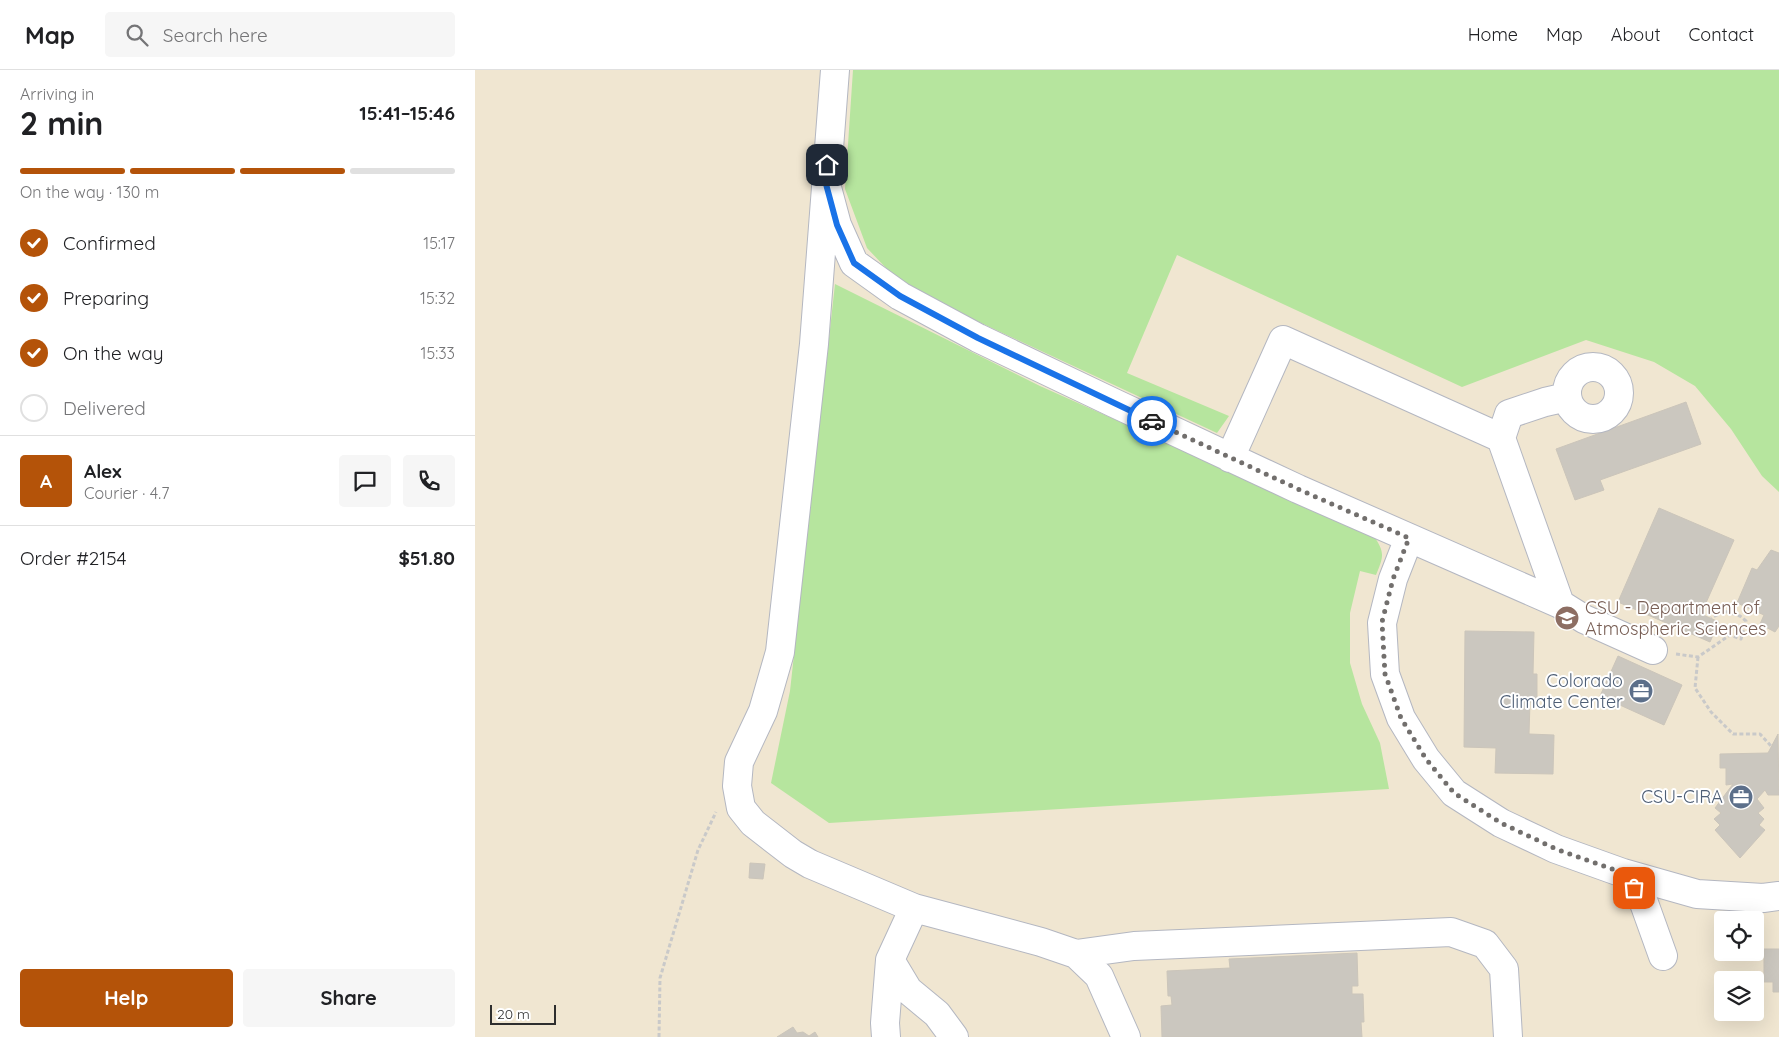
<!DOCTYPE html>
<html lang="en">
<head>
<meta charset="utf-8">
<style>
	body { margin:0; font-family:Quicksand,sans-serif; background:#f6f6f6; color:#202124; height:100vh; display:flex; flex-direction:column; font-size:19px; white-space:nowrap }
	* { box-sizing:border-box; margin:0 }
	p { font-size:16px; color:#757577 }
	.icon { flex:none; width:28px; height:28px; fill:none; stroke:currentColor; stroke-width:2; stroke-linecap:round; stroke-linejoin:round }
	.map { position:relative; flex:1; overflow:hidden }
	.side { display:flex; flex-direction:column; background:#fff; width:475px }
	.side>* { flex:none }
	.buttons { position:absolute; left:1239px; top:841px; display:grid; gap:10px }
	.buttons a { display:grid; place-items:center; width:50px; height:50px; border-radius:5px; background:#fff; box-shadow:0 5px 20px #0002; font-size:25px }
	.scale { position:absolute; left:15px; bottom:12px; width:66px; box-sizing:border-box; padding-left:5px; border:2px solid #2e2e2e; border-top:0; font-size:14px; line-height:18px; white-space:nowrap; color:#2e2e2e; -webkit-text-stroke:4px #fff; paint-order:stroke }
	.pin { position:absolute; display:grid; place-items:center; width:42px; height:42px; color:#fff; margin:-21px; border-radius:10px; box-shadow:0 2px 8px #0006 }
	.courier { position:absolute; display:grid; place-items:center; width:50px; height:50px; margin:-25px; border:4px solid #1a73e8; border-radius:50%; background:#fff; color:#222; box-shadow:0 1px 6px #0007 }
	.head em { font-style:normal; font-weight:700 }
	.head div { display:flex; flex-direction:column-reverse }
	.head { display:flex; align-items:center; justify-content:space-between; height:85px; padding:0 20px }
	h1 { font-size:32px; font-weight:700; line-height:38px }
	.bar { display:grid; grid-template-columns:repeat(4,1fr); gap:8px 5px; align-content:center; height:60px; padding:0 20px }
	.bar i { height:6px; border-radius:4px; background:#e0e0e0 }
	.bar .on { background:#b45309 }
	.bar p { grid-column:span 4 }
	.line { display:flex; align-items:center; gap:12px; padding:0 20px; border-top:1px solid #e0e0e0 }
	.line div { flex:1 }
	.round { display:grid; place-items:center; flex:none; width:52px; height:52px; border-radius:5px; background:#f6f6f6 }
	ol { padding:0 20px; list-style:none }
	li { display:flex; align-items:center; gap:15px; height:55px }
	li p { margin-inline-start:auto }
	li .icon { padding:5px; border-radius:50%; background:#b45309; color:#fff; stroke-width:4 }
	li:last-child { color:#757577 }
	li i { width:28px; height:28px; border:2px solid #e0e0e0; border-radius:50% }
	.button { display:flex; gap:10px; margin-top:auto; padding:10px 20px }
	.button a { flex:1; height:58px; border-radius:5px; background:#b45309; color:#fff; font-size:20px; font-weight:700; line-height:58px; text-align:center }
	.button a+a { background:#f6f6f6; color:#202124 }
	header { display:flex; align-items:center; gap:30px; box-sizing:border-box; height:70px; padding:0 25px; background:#fff; border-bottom:1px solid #e0e0e0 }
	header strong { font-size:24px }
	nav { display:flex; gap:28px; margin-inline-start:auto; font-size:18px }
	.search { width:350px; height:45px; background:#f6f6f6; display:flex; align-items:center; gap:12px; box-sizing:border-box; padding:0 18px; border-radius:5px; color:#757577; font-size:19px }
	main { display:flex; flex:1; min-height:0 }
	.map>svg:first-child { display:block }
	.education { fill:#f0e6d1; fill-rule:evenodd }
	.green { fill:#b6e59e }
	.building { fill:#cbc7bf; stroke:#cbc5ba }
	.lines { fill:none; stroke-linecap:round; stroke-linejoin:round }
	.minor-casing { stroke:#b4b7c1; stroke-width:30 }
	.path { stroke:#c9c9c9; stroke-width:3; stroke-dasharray:4 2.5; stroke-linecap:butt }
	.minor { stroke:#fff; stroke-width:28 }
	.done { stroke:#726f6d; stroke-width:5; stroke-dasharray:0 9 }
	.route { stroke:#1a73e8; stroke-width:6 }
	.labels { text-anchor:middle; stroke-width:4; stroke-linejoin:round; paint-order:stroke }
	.education-label { font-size:18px; fill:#785e54; stroke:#fff; text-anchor:start }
	.service-label { font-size:18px; fill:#4e5e75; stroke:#fff; text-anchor:end }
</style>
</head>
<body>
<header>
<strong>Map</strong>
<div class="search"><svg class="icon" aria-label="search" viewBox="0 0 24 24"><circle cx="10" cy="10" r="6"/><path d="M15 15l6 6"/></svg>Search here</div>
<nav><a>Home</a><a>Map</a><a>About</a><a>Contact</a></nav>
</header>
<main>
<section class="side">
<div class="head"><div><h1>2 min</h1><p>Arriving in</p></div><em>15:41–15:46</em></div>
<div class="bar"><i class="on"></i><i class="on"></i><i class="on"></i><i></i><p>On the way · 130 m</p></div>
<ol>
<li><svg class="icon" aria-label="check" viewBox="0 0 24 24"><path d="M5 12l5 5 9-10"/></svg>Confirmed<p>15:17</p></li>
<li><svg class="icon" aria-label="check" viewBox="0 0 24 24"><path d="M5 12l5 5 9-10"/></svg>Preparing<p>15:32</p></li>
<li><svg class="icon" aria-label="check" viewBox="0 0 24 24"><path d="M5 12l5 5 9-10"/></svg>On the way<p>15:33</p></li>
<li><i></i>Delivered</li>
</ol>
<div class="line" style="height:90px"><b class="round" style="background:#b45309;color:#fff">A</b><div><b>Alex</b><p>Courier · 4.7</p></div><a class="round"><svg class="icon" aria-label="chat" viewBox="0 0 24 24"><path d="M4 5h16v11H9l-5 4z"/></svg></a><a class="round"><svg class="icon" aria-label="phone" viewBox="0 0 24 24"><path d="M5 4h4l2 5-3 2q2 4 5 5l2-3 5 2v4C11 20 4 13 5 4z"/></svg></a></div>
<div class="line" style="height:65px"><div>Order #2154</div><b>$51.80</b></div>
<div class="button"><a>Help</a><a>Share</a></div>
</section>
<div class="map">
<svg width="1304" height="967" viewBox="0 0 1304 967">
	<rect width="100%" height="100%" fill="#efe9e1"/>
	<path class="education" d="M0 0H1304V967H0ZM1248 850H1280V882H1248ZM1248 910H1280V942H1248Z"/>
	<path class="green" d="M378 0H1304V422L1287 406 1256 359 1220 316 1179 292 1111 270 987 317 702 185 652 303 754 346 742 363 429 217 392 178 370 119Z
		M360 214 565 316 898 465C910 482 909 486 901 505L885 501 875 543V593L887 634 905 673 914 719 354 753 296 713 315 621Z"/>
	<path class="building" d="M1211 332 1226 374 1125 410 1129 420 1100 430 1081 379Z
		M1184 438 1259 470 1226 544 1244 552 1235 572 1143 532Z
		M1296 480 1304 483V556L1300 562 1285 554 1289 545 1262 533 1277 498 1282 500Z
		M990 561 1059 562 1058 604H1062V632H1055L1054 664 1079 665 1078 704 1020 703 1021 678 989 677Z
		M1143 586 1207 615 1189 655 1125 626Z
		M1303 664 1304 725H1293L1290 720 1282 729 1289 738 1283 743 1289 749 1284 755 1290 760 1265 788 1240 760 1245 755 1239 749 1246 743 1240 738 1258 714 1251 715V698H1245V684L1293 683Z
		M275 793 290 794 288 809 274 808Z
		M1289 879H1304V922H1298V912H1289Z
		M882 883 883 916H877V924H888L889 952H886L887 967H687L686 936 697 935 696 926H693L692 901 755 898 754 889Z
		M318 957 322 963 328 962 334 966 340 962 343 967H302Z"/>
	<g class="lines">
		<defs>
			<path id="minor" d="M360 0 339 274 305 582 288 641 264 692 262 716 266 738 278 753 318 784 335 794 439 838 566 872 601 884 624 906 651 967
				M351 114 362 155 379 193 425 226 503 268 639 333 823 419 1085 534 1026 368 808 270 755 388
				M1092 323a26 26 0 1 1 52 0a26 26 0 1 1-52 0Z
				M1026 368 1034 344 1070 332 1092 327
				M934 468 918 509 907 553 910 604 926 648 951 689 979 723 1026 753 1081 779 1148 803 1169 833 1188 886
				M1085 534 1109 549 1178 580
				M1148 803 1222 824 1288 828 1304 826
				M601 884 659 876 976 862 1010 874 1029 899 1033 967
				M415 890 433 920 462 944 479 967
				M411 967 410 953 415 890 439 838"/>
		</defs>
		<use href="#minor" class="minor-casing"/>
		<path class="path" d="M1201 584 1223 587 1255 565 1266 569 1271 551 1265 546 1249 541 1236 548
			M1223 587 1220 618 1236 642 1258 664H1285L1297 677
			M184 967 185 908 223 780 241 742"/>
		<use href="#minor" class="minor"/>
	</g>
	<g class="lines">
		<path class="done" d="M677 351 823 419 934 468 918 509 907 552 910 604 926 648 951 689 979 723 1026 753 1081 779 1148 803 1159 818"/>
		<path class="route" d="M352 95 351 114 362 155 379 193 425 226 503 268 677 351"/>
	</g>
	<defs>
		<symbol id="school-disc" viewBox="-11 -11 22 22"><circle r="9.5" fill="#8d6e63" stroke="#fff"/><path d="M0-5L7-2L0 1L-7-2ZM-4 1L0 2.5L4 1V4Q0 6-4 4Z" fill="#fff"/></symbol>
		<symbol id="office-disc" viewBox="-11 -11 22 22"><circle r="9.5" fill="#5c6f8a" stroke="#fff"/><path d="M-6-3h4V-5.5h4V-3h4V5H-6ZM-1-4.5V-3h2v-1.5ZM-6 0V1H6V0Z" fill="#fff"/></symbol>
	</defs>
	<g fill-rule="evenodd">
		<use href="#school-disc" x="1078" y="534" width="28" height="28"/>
		<use href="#office-disc" x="1152" y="607" width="28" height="28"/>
		<use href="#office-disc" x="1252" y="713" width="28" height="28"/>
	</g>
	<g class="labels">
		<g class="education-label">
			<text x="1110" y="544">CSU - Department of<tspan x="1110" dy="21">Atmospheric Sciences</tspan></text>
		</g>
		<g class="service-label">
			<text x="1148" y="617">Colorado<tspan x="1148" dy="21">Climate Center</tspan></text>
			<text x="1248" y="733">CSU-CIRA</text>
		</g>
	</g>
</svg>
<div class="buttons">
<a><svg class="icon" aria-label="locate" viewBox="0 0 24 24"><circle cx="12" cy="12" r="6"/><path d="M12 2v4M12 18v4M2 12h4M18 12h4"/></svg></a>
<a><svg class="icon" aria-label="layers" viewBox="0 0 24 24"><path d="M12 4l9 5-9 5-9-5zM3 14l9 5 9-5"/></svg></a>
</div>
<div class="scale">20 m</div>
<div class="pin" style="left:1159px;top:818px;background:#ea580c"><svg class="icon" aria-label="bag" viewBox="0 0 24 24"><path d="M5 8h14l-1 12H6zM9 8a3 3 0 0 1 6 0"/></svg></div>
<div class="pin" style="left:352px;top:95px;background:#1f2937"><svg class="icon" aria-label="home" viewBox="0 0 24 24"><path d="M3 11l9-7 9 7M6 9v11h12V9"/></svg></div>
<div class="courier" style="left:677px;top:351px"><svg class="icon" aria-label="car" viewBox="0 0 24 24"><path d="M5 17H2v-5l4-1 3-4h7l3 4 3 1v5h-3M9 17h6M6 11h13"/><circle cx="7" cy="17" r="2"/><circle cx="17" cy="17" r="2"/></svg></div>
</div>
</main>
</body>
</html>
